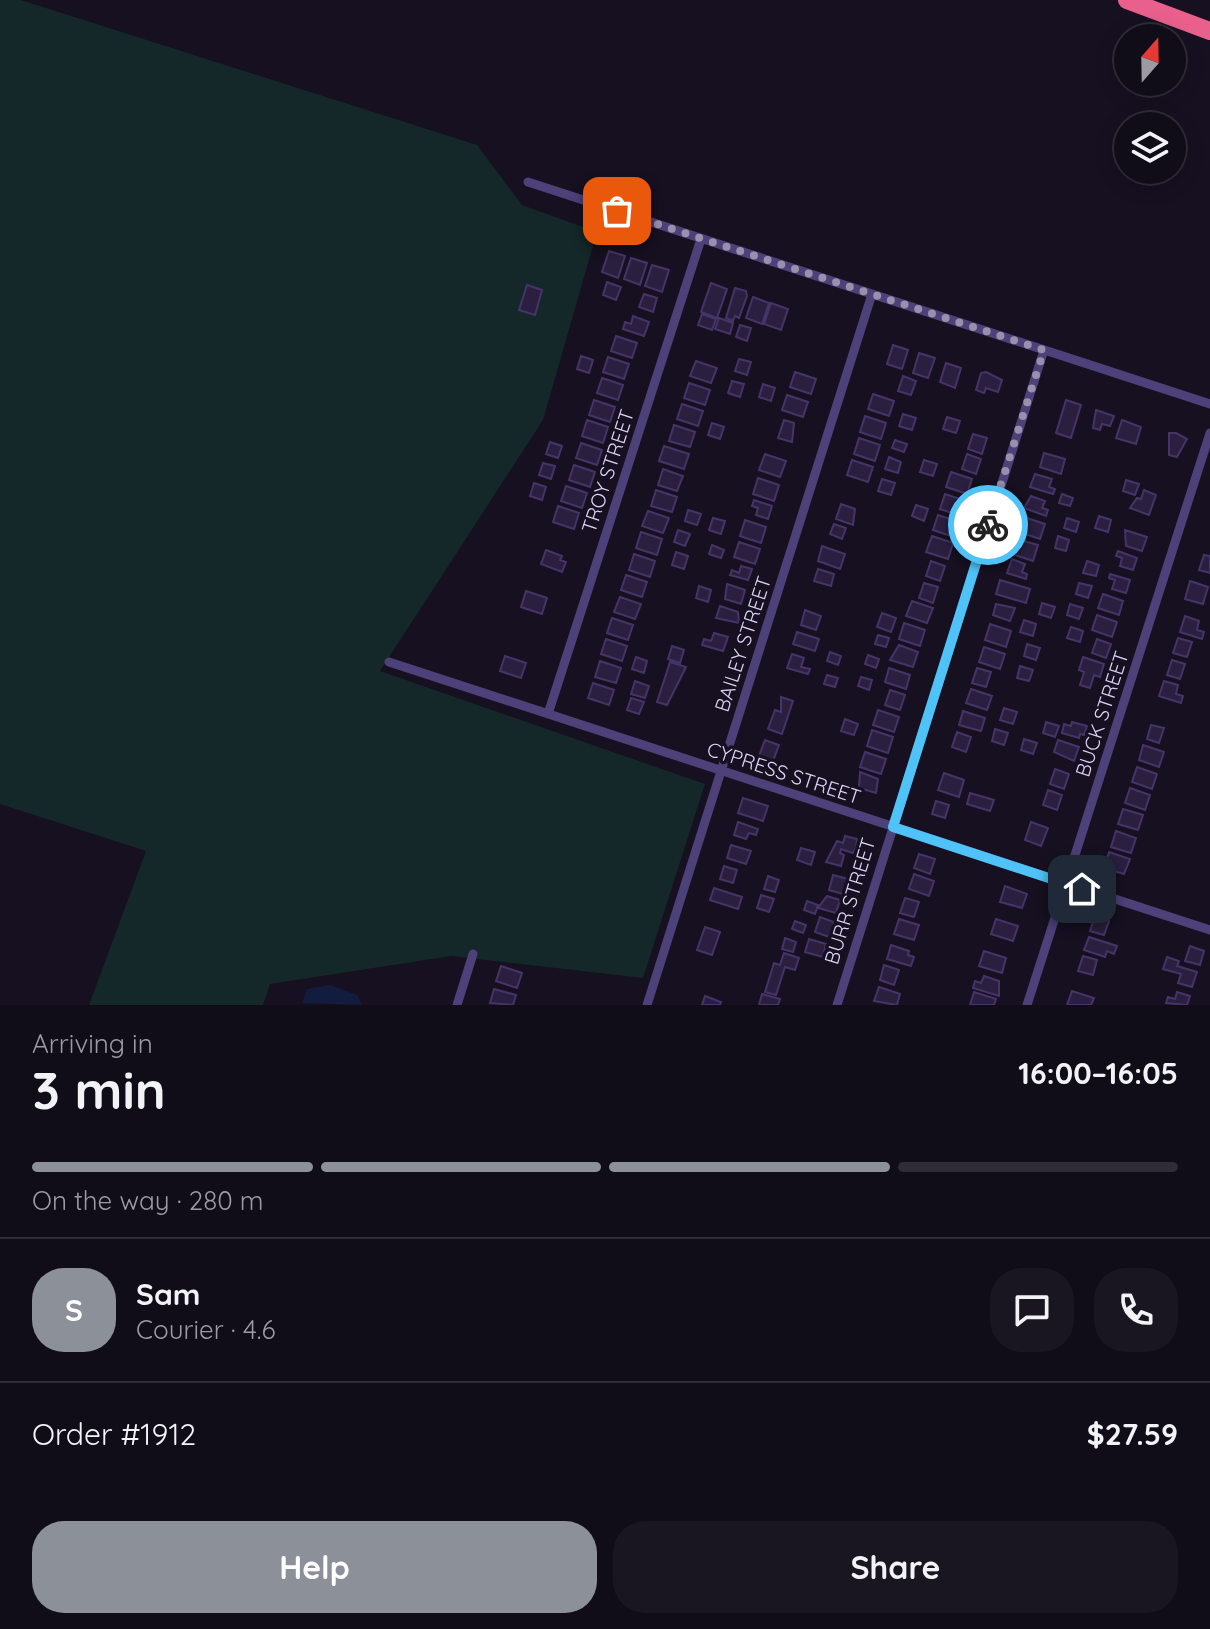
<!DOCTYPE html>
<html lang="en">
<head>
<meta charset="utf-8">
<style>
	body { margin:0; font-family:Quicksand,sans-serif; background:#191521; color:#f1f3f6; height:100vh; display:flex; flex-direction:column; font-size:30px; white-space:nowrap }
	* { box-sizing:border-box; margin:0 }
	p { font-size:26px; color:#9c9ba2 }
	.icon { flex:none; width:44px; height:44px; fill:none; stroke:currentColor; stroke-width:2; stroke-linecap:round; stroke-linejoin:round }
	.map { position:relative; height:1005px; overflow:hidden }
	.sheet { display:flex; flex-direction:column; background:#100c18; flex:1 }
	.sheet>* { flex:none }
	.needle { width:52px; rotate:20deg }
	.fabs { position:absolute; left:1114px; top:24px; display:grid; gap:16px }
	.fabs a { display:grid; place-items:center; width:72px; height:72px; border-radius:50%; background:#100c18; box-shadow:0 4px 20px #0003,0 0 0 2px #302c37; font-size:40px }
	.pin { position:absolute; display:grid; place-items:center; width:68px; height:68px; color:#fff; margin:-34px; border-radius:16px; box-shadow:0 4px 12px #0006 }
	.courier { position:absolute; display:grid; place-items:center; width:80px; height:80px; margin:-40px; border:6px solid #4fc3f7; border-radius:50%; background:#fff; color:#222; box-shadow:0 2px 10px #0007 }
	.headline em { font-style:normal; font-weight:700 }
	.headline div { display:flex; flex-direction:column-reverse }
	.headline { display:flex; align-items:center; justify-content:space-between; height:136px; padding:0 32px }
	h1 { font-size:52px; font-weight:700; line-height:60px }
	.bar { display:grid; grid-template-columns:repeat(4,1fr); gap:12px 8px; align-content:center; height:96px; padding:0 32px }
	.bar i { height:10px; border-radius:6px; background:#302c37 }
	.bar .on { background:#8c9099 }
	.bar p { grid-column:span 4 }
	.line { display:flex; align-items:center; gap:20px; padding:0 32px; border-top:2px solid #302c37 }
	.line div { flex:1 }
	.round { display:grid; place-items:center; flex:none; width:84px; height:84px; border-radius:32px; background:#191521 }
	.cta { display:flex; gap:16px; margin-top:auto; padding:16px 32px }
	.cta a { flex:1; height:92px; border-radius:32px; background:#8c9099; color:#fff; font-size:32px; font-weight:700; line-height:92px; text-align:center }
	.cta a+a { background:#191521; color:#f1f3f6 }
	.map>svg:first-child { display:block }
	.green { fill:#142729 }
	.water { fill:#121c3e }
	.building { fill:#2a1f3f; stroke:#463468; stroke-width:2 }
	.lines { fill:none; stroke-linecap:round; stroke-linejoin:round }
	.minor { stroke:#4c4179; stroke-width:9 }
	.motorway { stroke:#e9608c; stroke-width:18 }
	.done { stroke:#9990ad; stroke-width:8; stroke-dasharray:0 14.4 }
	.route { stroke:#4fc3f7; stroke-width:10 }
	.labels { text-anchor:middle; stroke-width:7; stroke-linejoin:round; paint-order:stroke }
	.street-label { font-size:20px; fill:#dfd5f9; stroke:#161020 }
</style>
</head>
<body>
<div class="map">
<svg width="1210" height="1005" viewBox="0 0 1210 1005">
	<rect width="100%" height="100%" fill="#161020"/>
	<path class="green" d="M0 0H21L477 145 522 205 597 232 543 420 380 671 705 784 643 978 451 956 270 984 263 1005H89L146 851 0 804Z"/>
	<path class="water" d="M331 985 357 995 362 1005 302 1003 307 989Z"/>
	<path class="building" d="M609 251 625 256 618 278 602 272Z
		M631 258 647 263 640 285 624 279Z
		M652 265 669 270 662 292 645 286Z
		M607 282 621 287 616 300 603 295Z
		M711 283 727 289 717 318 701 312Z
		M527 285 542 290 535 315 519 310Z
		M735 288 746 291 747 296 739 318 735 316 733 321 726 318Z
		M644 294 657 298 653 312 639 307Z
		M753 297 769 303 762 324 746 318Z
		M771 303 788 309 781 330 764 324Z
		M702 314 716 319 712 330 698 325Z
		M633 316 649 322 644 336 623 329 625 322 631 324Z
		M719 318 733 323 730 334 715 329Z
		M740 325 751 328 747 341 736 337Z
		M616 336 637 343 632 358 611 351Z
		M893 345 908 350 902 369 887 364Z
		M919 353 935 358 928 378 913 373Z
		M581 356 593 360 589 373 577 369Z
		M608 357 629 364 624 379 603 372Z
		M739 359 751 362 747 375 735 371Z
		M696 361 717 368 711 383 690 376Z
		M946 363 961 368 955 388 940 382Z
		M795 372 816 379 811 394 790 387Z
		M986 372 1002 380 998 392 986 388 984 393 976 390 981 373Z
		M903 376 916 381 911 395 898 391Z
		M602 378 623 385 618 400 597 393Z
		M732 381 744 384 740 397 728 393Z
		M689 383 710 390 705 405 684 398Z
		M763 384 775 388 771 401 759 397Z
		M873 394 894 401 889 416 868 409Z
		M787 395 808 402 803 417 782 410Z
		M594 400 615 407 610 422 589 415Z
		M1066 400 1081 405 1071 438 1056 433Z
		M682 404 703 411 698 426 677 419Z
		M1096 410 1114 416 1110 426 1102 424 1100 430 1093 428Z
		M903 414 916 418 912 430 899 426Z
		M865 416 886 423 881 439 860 432Z
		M947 417 960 421 956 433 943 429Z
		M587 420 608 427 603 443 582 436Z
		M784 420 794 423 792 442 778 438Z
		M1122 420 1141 427 1136 444 1116 438Z
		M712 423 724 427 720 439 708 435Z
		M674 425 695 432 690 447 669 441Z
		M1169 433H1176L1187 439 1177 457 1169 455Z
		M973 434 987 438 982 454 968 449Z
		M859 438 880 445 875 461 854 454Z
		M895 440 907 444 904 452 892 448Z
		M550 442 562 446 558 458 546 454Z
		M581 443 602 450 597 465 576 458Z
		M664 446 689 454 684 469 659 461Z
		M1044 453 1065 459 1061 474 1040 467Z
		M765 454 786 461 780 477 759 470Z
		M967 454 981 459 976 474 962 469Z
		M889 457 901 462 898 473 885 469Z
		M852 460 873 467 868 482 847 475Z
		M924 460 937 464 933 476 920 472Z
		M543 463 555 466 551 479 539 475Z
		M574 465 595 472 590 487 569 480Z
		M663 469 683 476 677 491 658 485Z
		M951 472 972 479 967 494 946 487Z
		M1035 474 1052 479 1049 487 1055 489 1053 494 1030 487Z
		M758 478 779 485 774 501 753 494Z
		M882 479 895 483 891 495 878 491Z
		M1126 480 1139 484 1135 495 1123 491Z
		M534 483 546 487 542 500 530 496Z
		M566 486 587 493 582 508 561 501Z
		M656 490 677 497 672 512 651 506Z
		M1144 490 1156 495 1149 515 1130 508 1137 498 1141 499Z
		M945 494 966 501 961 516 940 509Z
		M1062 494 1073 498 1070 506 1059 503Z
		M1031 496 1045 501 1042 508 1048 510 1046 516 1024 508Z
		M754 500 772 506 768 519 756 515 758 508 752 506Z
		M841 504 855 509 853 525 836 519Z
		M916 505 928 509 924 521 912 516Z
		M558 506 579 513 574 529 553 522Z
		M688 510 701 514 697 525 685 521Z
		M648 511 669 518 663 533 642 526Z
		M938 515 959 522 954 537 933 530Z
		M1099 516 1111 520 1108 532 1095 528Z
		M1024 517 1045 524 1040 539 1019 532Z
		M713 518 725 521 721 534 709 530Z
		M1067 518 1079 522 1076 532 1064 528Z
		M745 520 766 527 761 543 740 536Z
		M834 524 846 528 842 539 830 534Z
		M678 530 690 534 685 546 674 542Z
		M1125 530 1147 537 1142 551 1126 546Z
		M641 532 662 539 657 555 636 548Z
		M932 536 953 543 948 559 926 552Z
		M1058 536 1069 540 1066 551 1055 548Z
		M1017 539 1038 545 1033 561 1012 554Z
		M739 542 760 549 755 564 734 557Z
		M712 545 724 550 721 558 709 554Z
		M822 546 845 554 840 569 818 561Z
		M546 550 562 556 560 560 566 562 562 572 541 564Z
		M1118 551 1137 558 1133 570 1120 566 1122 558 1116 556Z
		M676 552 688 556 684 569 672 565Z
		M634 554 655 561 650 577 629 570Z
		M1204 555 1210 556V573L1199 570Z
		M1012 559 1025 564 1022 572 1027 574 1026 579 1007 573Z
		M931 561 945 566 940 581 926 576Z
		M1087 561 1099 565 1096 576 1083 573Z
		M741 566 752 569 748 580 730 575 732 570 739 573Z
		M818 569 834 574 831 586 814 581Z
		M1110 574 1130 580 1126 593 1112 589 1115 580 1109 578Z
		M626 575 647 582 642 597 621 590Z
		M1000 580 1030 589 1026 603 996 594Z
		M1190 581 1208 587 1203 604 1185 599Z
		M924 583 938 587 933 603 919 598Z
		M1079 583 1092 586 1088 598 1076 594Z
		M727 584 745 590 741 604 725 599Z
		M699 586 711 590 708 602 696 598Z
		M526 591 547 598 542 614 521 607Z
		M1103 594 1123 601 1119 615 1098 608Z
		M620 597 641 604 635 619 614 612Z
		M912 601 933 608 927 623 906 616Z
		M1042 603 1055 607 1051 618 1039 614Z
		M996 604 1015 608 1010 621 993 615Z
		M1070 604 1083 608 1079 619 1067 615Z
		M720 606 738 612 739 623 716 618Z
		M805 610 821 616 816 630 801 625Z
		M882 613 896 618 891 632 877 627Z
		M1097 615 1117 622 1112 637 1092 630Z
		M1185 616 1199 621 1197 630 1204 632 1202 639 1180 632Z
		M612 618 633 625 628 640 607 633Z
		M1024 620 1036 624 1033 636 1020 632Z
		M904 623 925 630 920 646 899 639Z
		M990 624 1011 631 1006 647 985 640Z
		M1071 627 1083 631 1080 642 1067 638Z
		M797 632 819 639 815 651 793 644Z
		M714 633 728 637 723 651 702 645 704 639 711 641Z
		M878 635 889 638 886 647 875 644Z
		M1178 638 1192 642 1187 657 1173 653Z
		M606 639 627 646 622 661 601 654Z
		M1097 639 1111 644 1106 658 1092 653Z
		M1027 644 1040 648 1036 660 1024 656Z
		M899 645 918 652 913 667 890 660Z
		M672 646 684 650 680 663 668 659Z
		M984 647 1005 654 1000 669 979 662Z
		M830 652 841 656 838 665 827 661Z
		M792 654 804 658 801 667 810 669 808 674 787 668Z
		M868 655 879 659 876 668 865 664Z
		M505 656 526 663 521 678 500 671Z
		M636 657 647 661 644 673 632 669Z
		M1083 657 1104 664 1100 677 1094 675 1090 688 1080 685 1084 672 1079 670Z
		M1172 660 1185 664 1180 679 1167 675Z
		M600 661 621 668 616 683 595 677Z
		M670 662 686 667 667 705 657 702Z
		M1020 666 1033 670 1029 681 1017 678Z
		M889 668 910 675 906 689 885 682Z
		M977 668 991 672 986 687 972 683Z
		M827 675 838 678 835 687 824 684Z
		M861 677 872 680 869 690 858 686Z
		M635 681 649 686 645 698 631 694Z
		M1164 681 1178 685 1176 694 1183 696 1181 703 1159 696Z
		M593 683 614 690 609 705 588 698Z
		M971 689 992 696 987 710 966 703Z
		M890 690 905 695 900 710 885 705Z
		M781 697 793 701 782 734 768 729 775 710 781 712Z
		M631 698 644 702 639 714 627 710Z
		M1004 708 1017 712 1013 724 1000 720Z
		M878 710 899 717 894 732 873 725Z
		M963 711 985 718 981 731 959 725Z
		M845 719 858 724 854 735 841 731Z
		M1046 722 1059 726 1055 737 1043 733Z
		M1072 722 1087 726 1084 735 1080 734 1079 738 1062 733 1064 724 1071 726Z
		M1151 725 1164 728 1159 743 1147 739Z
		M995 729 1008 733 1004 745 992 741Z
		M872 730 893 737 888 753 867 746Z
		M957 732 971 737 966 752 952 747Z
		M1024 739 1037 743 1033 754 1021 750Z
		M765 740 779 745 773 761 759 756Z
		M1058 740 1079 747 1074 761 1054 752Z
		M1143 745 1164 752 1159 767 1139 760Z
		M865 752 886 759 881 774 860 767Z
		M1137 767 1157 774 1152 789 1132 782Z
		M1055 769 1069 774 1064 789 1050 784Z
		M860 772 878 779 876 793 859 788Z
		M944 773 964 780 959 797 938 790Z
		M1130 788 1150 795 1145 810 1125 803Z
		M1048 790 1062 795 1057 810 1043 805Z
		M970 793 994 800 990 811 967 804Z
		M743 798 768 806 763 821 738 813Z
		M936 801 949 805 945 818 932 814Z
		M1123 809 1143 815 1138 830 1118 824Z
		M738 822 758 829 756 835 749 833 746 839 734 835Z
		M1031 822 1048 828 1041 846 1025 840Z
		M1116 831 1136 838 1131 853 1111 847Z
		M845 836 857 839 856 848 853 853 841 849 840 853 844 855 841 866 826 862 837 841 843 843Z
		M731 845 751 851 746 864 727 858Z
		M801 848 815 852 811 865 797 860Z
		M1109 852 1130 859 1124 874 1104 868Z
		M919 854 935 859 930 874 914 868Z
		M724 866 737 870 733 883 720 879Z
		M914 874 934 881 929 896 909 889Z
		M833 875 848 879 843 894 829 890Z
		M768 876 779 880 775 892 764 889Z
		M1005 886 1027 894 1022 908 1000 902Z
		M714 888 742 897 738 909 710 900Z
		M761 895 774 899 769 912 757 908Z
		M827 896 840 900 836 913 818 908Z
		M905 898 919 902 914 917 900 913Z
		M807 901 818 905 815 914 804 910Z
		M1095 916 1109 921 1104 935 1090 931Z
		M820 917 834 922 829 937 815 932Z
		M899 919 919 925 914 940 894 934Z
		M996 919 1018 926 1013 941 991 934Z
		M795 921 806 925 803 933 792 929Z
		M705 927 720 932 712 955 697 950Z
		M1089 937 1117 946 1114 954 1107 951 1105 957 1084 950Z
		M785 938 796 942 793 952 782 949Z
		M809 939 826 944 823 957 805 952Z
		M891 945 909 951 908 955 914 957 911 966 887 959Z
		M1190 946 1204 951 1200 965 1185 961Z
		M984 951 1006 958 1002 973 979 966Z
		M784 953 799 958 795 970 785 967 776 995 765 992 774 963 780 965Z
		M1083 956 1097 960 1093 975 1078 971Z
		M1167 957 1179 961 1177 966 1197 972 1192 987 1178 983 1181 974 1163 969Z
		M884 965 899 970 894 985 880 980Z
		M501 966 522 973 517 988 496 981Z
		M984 976 999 981V996L973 988 975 981 981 983Z
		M879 987 900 994 897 1005 874 1001Z
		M494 989 516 995 513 1005 490 1003Z
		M1072 991 1094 998 1091 1005H1067Z
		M974 992 996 999 994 1005H970Z
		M1177 992 1190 996 1187 1005 1166 1003 1168 997 1175 999Z
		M762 994 780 999 778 1005H759Z
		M705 996 721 1002 720 1005H702Z"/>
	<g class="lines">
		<path class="minor" d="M528 182 1210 404
			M389 662 1210 930
			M548 714 701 239
			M457 1005 473 954
			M647 1005 872 294
			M837 1005 1044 350
			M1027 1005 1210 433"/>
		<path class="motorway" d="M1127 0 1210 31"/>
	</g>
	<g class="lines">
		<path class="done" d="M617 211 1044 350 988 525"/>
		<path class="route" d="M988 525 893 827 1082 889"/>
	</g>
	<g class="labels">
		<g class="street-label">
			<text transform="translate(608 471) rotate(-72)" y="7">TROY STREET</text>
			<text transform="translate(743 644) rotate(-72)" y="7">BAILEY STREET</text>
			<text transform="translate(1102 714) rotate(-72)" y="7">BUCK STREET</text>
			<text transform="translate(784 773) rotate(18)" y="7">CYPRESS STREET</text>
			<text transform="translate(850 901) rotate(-73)" y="7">BURR STREET</text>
		</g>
	</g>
</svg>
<div class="fabs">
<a><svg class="needle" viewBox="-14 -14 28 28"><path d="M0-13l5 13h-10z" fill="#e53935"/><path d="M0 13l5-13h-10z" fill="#9c9ba2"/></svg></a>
<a><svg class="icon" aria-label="layers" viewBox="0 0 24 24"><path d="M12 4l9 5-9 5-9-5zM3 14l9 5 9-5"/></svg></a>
</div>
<div class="pin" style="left:617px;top:211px;background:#ea580c"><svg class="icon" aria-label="bag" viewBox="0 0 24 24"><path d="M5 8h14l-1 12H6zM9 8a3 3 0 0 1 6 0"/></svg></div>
<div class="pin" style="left:1082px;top:889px;background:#1f2937"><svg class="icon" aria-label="home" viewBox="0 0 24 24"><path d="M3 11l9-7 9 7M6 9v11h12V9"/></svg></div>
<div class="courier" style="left:988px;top:525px"><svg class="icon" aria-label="bike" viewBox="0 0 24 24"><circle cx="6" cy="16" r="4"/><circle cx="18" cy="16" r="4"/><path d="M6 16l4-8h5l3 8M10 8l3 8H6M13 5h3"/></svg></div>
</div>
<section class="sheet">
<div class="headline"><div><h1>3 min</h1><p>Arriving in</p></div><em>16:00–16:05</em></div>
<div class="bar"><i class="on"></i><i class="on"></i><i class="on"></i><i></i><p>On the way · 280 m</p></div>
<div class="line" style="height:144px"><b class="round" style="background:#8c9099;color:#fff">S</b><div><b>Sam</b><p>Courier · 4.6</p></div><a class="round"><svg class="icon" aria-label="chat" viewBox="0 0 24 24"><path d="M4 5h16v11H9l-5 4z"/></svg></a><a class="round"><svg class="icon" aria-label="phone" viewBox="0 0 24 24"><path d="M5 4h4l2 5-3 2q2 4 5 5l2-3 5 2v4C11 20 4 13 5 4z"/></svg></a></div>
<div class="line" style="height:104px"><div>Order #1912</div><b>$27.59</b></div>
<div class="cta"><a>Help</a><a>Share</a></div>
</section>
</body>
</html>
